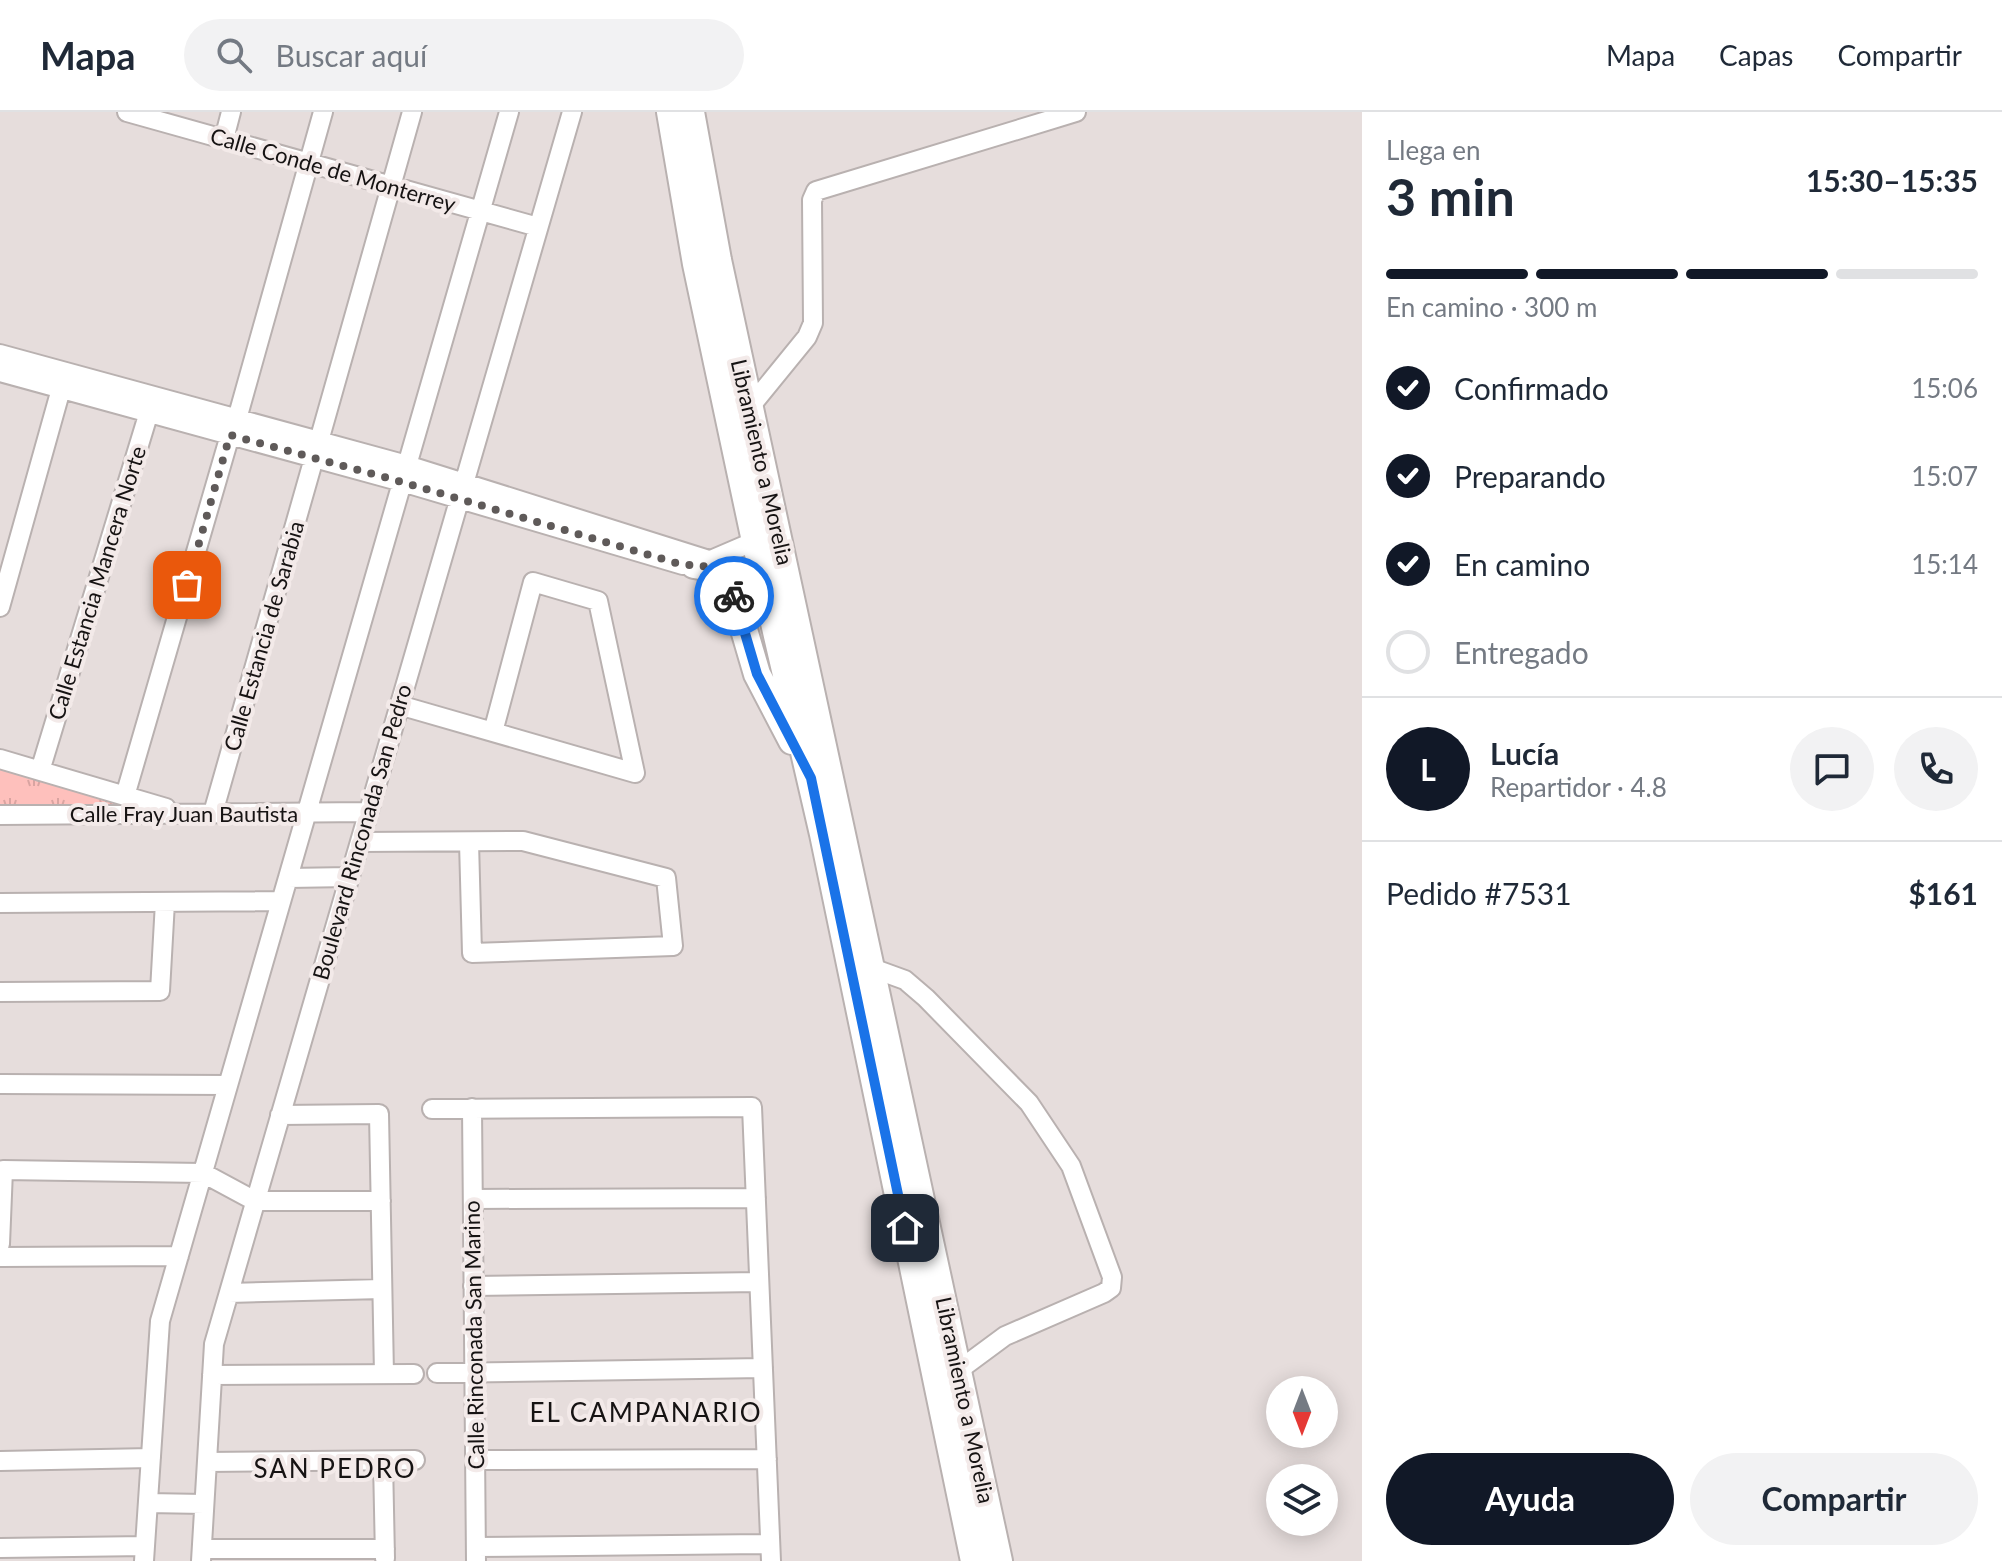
<!DOCTYPE html>
<html lang="es">
<head>
<meta charset="utf-8">
<style>
	body { margin:0; font-family:Lato,sans-serif; background:#f2f2f3; color:#1f2937; height:100vh; display:flex; flex-direction:column; font-size:30px; white-space:nowrap }
	* { box-sizing:border-box; margin:0 }
	p { font-size:26px; color:#747a83 }
	.icon { flex:none; width:44px; height:44px; fill:none; stroke:currentColor; stroke-width:2; stroke-linecap:round; stroke-linejoin:round }
	.map { position:relative; flex:1; overflow:hidden }
	.side { display:flex; flex-direction:column; background:#fff; width:640px }
	.side>* { flex:none }
	.needle { width:52px; rotate:180deg }
	.fabs { position:absolute; left:1266px; top:1264px; display:grid; gap:16px }
	.fabs a { display:grid; place-items:center; width:72px; height:72px; border-radius:50%; background:#fff; box-shadow:0 4px 20px #0003; font-size:40px }
	.pin { position:absolute; display:grid; place-items:center; width:68px; height:68px; color:#fff; margin:-34px; border-radius:16px; box-shadow:0 4px 12px #0006 }
	.courier { position:absolute; display:grid; place-items:center; width:80px; height:80px; margin:-40px; border:6px solid #1a73e8; border-radius:50%; background:#fff; color:#222; box-shadow:0 2px 10px #0007 }
	.headline em { font-style:normal; font-weight:700 }
	.headline div { display:flex; flex-direction:column-reverse }
	.headline { display:flex; align-items:center; justify-content:space-between; height:136px; padding:0 24px }
	h1 { font-size:52px; font-weight:700; line-height:60px }
	.bar { display:grid; grid-template-columns:repeat(4,1fr); gap:12px 8px; align-content:center; height:96px; padding:0 24px }
	.bar i { height:10px; border-radius:6px; background:#e0e1e3 }
	.bar .selected { background:#111827 }
	.bar p { grid-column:span 4 }
	.line { display:flex; align-items:center; gap:20px; padding:0 24px; border-top:2px solid #e0e1e3 }
	.line div { flex:1 }
	.round { display:grid; place-items:center; flex:none; width:84px; height:84px; border-radius:42px; background:#f2f2f3 }
	ol { padding:0 24px; list-style:none }
	li { display:flex; align-items:center; gap:24px; height:88px }
	li p { margin-inline-start:auto }
	li .icon { padding:8px; border-radius:50%; background:#111827; color:#fff; stroke-width:4 }
	li:last-child { color:#747a83 }
	li i { width:44px; height:44px; border:4px solid #e0e1e3; border-radius:50% }
	.action { display:flex; gap:16px; margin-top:auto; padding:16px 24px }
	.action a { flex:1; height:92px; border-radius:48px; background:#111827; color:#fff; font-size:32px; font-weight:700; line-height:92px; text-align:center }
	.action a+a { background:#f2f2f3; color:#1f2937 }
	header { display:flex; align-items:center; gap:48px; box-sizing:border-box; height:112px; padding:0 40px; background:#fff; border-bottom:2px solid #e0e1e3 }
	header strong { font-size:38px }
	nav { display:flex; gap:44px; margin-inline-start:auto; font-size:28px }
	.search { width:560px; height:72px; background:#f2f2f3; display:flex; align-items:center; gap:20px; box-sizing:border-box; padding:0 28px; border-radius:44px; color:#747a83; font-size:30px }
	main { display:flex; flex:1; min-height:0 }
	.map>svg:first-child { display:block }
	.grass { fill:url(#grass-tufts) }
	.lines { fill:none; stroke-linecap:round; stroke-linejoin:round }
	.minor-casing { stroke:#b9b1b0; stroke-width:22 }
	.highway-casing { stroke:#b9b1b0; stroke-width:30 }
	.minor { stroke:#fff; stroke-width:18 }
	.highway { stroke:#fff; stroke-width:26 }
	.done { stroke:#5f5a59; stroke-width:8; stroke-dasharray:0 14.4 }
	.route { stroke:#1a73e8; stroke-width:10 }
	.labels { text-anchor:middle; stroke-width:8; stroke-linejoin:round; paint-order:stroke }
	.street-label { font-size:22px; fill:#161313; stroke:#f3eae9 }
	.quarter-label { font-size:26px; letter-spacing:2px; fill:#161313; stroke:#f3eae9 }
</style>
</head>
<body>
<header>
<strong>Mapa</strong>
<div class="search"><svg class="icon" aria-label="search" viewBox="0 0 24 24"><circle cx="10" cy="10" r="6"/><path d="M15 15l6 6"/></svg>Buscar aquí</div>
<nav><a>Mapa</a><a>Capas</a><a>Compartir</a></nav>
</header>
<main>
<div class="map">
<svg width="1362" height="1449" viewBox="0 0 1362 1449">
	<defs>
		<pattern id="grass-tufts" width="24" height="20" patternUnits="userSpaceOnUse" patternTransform="scale(2)"><rect width="24" height="20" fill="#fec0bc"/><path d="M3 7l-1-3M5 7V3M7 7l1-3M15 17l-1-3M17 17v-4M19 17l1-3" fill="none" stroke="#d9a4a1"/></pattern>
	</defs>
	<rect width="100%" height="100%" fill="#e6dddc"/>
	<path class="grass" d="M0 653 135 694 0 693Z"/>
	<g class="lines">
		<defs>
			<path id="minor" d="M127 0 538 115
				M224 27 231 0
				M0 242 407 353 709 448
				M0 260 402 370 683 453 713 447 755 429
				M750 295 807 225 813 211 812 88 816 79 1076 0
				M237 307 323 0
				M319 329 412 0
				M0 495 61 277
				M399 593 635 661 598 489 533 470 493 620
				M0 647 166 696
				M40 659 152 290
				M125 684 230 323
				M213 701 314 346
				M0 703 368 700
				M360 730 523 729 666 766 673 834 472 841 469 730
				M288 766 350 765
				M0 791 281 789
				M872 856 905 868 926 886 1029 991 1071 1054 1112 1165 1111 1176 1104 1181 1005 1224 959 1258
				M0 880 160 879 165 790
				M0 972 228 973
				M472 996 476 1449
				M432 997 752 995 771 1449
				M280 1003 379 1002 384 1262
				M473 1087 756 1086
				M0 1132 3 1058 203 1061 255 1089H381
				M0 1145 179 1144
				M473 1174 759 1170
				M229 1181 382 1177
				M437 1261 763 1256
				M212 1263 414 1262
				M475 1348 767 1347
				M0 1349 151 1346
				M383 1349 385 1446
				M207 1350 415 1348
				M148 1391 204 1392
				M476 1435 770 1432
				M0 1436 145 1434
				M202 1437H385
				M144 1449 160 1209 509 0
				M201 1449 214 1232 572 0"/>
			<path id="highway" d="M670 0 696 152 755 429 823 722 974 1449
				M691 0 718 148 999 1449
				M694 453 712 456 726 466 733 480 757 562 792 629"/>
		</defs>
		<use href="#minor" class="minor-casing"/>
		<use href="#highway" class="highway-casing"/>
		<use href="#minor" class="minor"/>
		<use href="#highway" class="highway"/>
	</g>
	<g class="lines">
		<path class="done" d="M187 473 230 323 402 370 683 453C710 452 725 458 734 484"/>
		<path class="route" d="M734 484 757 562 811 666 905 1116"/>
	</g>
	<g class="labels">
		<g class="street-label">
			<text transform="translate(333 58) rotate(16)" y="8">Calle Conde de Monterrey</text>
			<text transform="translate(762 350) rotate(77)" y="8">Libramiento a Morelia</text>
			<text transform="translate(97 471) rotate(-73)" y="8">Calle Estancia Mancera Norte</text>
			<text transform="translate(264 524) rotate(-74)" y="8">Calle Estancia de Sarabia</text>
			<text x="184" y="710">Calle Fray Juan Bautista</text>
			<text transform="translate(362 720) rotate(-74)" y="8">Boulevard Rinconada San Pedro</text>
			<text transform="translate(474 1223) rotate(-91)" y="8">Calle Rinconada San Marino</text>
			<text transform="translate(965 1288) rotate(78)" y="8">Libramiento a Morelia</text>
		</g>
		<g class="quarter-label">
			<text x="646" y="1310">EL CAMPANARIO</text>
			<text x="335" y="1366">SAN PEDRO</text>
		</g>
	</g>
</svg>
<div class="fabs">
<a><svg class="needle" viewBox="-14 -14 28 28"><path d="M0-13l5 13h-10z" fill="#e53935"/><path d="M0 13l5-13h-10z" fill="#747a83"/></svg></a>
<a><svg class="icon" aria-label="layers" viewBox="0 0 24 24"><path d="M12 4l9 5-9 5-9-5zM3 14l9 5 9-5"/></svg></a>
</div>
<div class="pin" style="left:187px;top:473px;background:#ea580c"><svg class="icon" aria-label="bag" viewBox="0 0 24 24"><path d="M5 8h14l-1 12H6zM9 8a3 3 0 0 1 6 0"/></svg></div>
<div class="pin" style="left:905px;top:1116px;background:#1f2937"><svg class="icon" aria-label="home" viewBox="0 0 24 24"><path d="M3 11l9-7 9 7M6 9v11h12V9"/></svg></div>
<div class="courier" style="left:734px;top:484px"><svg class="icon" aria-label="bike" viewBox="0 0 24 24"><circle cx="6" cy="16" r="4"/><circle cx="18" cy="16" r="4"/><path d="M6 16l4-8h5l3 8M10 8l3 8H6M13 5h3"/></svg></div>
</div>
<section class="side">
<div class="headline"><div><h1>3 min</h1><p>Llega en</p></div><em>15:30–15:35</em></div>
<div class="bar"><i class="selected"></i><i class="selected"></i><i class="selected"></i><i></i><p>En camino · 300 m</p></div>
<ol>
<li><svg class="icon" aria-label="check" viewBox="0 0 24 24"><path d="M5 12l5 5 9-10"/></svg>Confirmado<p>15:06</p></li>
<li><svg class="icon" aria-label="check" viewBox="0 0 24 24"><path d="M5 12l5 5 9-10"/></svg>Preparando<p>15:07</p></li>
<li><svg class="icon" aria-label="check" viewBox="0 0 24 24"><path d="M5 12l5 5 9-10"/></svg>En camino<p>15:14</p></li>
<li><i></i>Entregado</li>
</ol>
<div class="line" style="height:144px"><b class="round" style="background:#111827;color:#fff">L</b><div><b>Lucía</b><p>Repartidor · 4.8</p></div><a class="round"><svg class="icon" aria-label="chat" viewBox="0 0 24 24"><path d="M4 5h16v11H9l-5 4z"/></svg></a><a class="round"><svg class="icon" aria-label="phone" viewBox="0 0 24 24"><path d="M5 4h4l2 5-3 2q2 4 5 5l2-3 5 2v4C11 20 4 13 5 4z"/></svg></a></div>
<div class="line" style="height:104px"><div>Pedido #7531</div><b>$161</b></div>
<div class="action"><a>Ayuda</a><a>Compartir</a></div>
</section>
</main>
</body>
</html>
